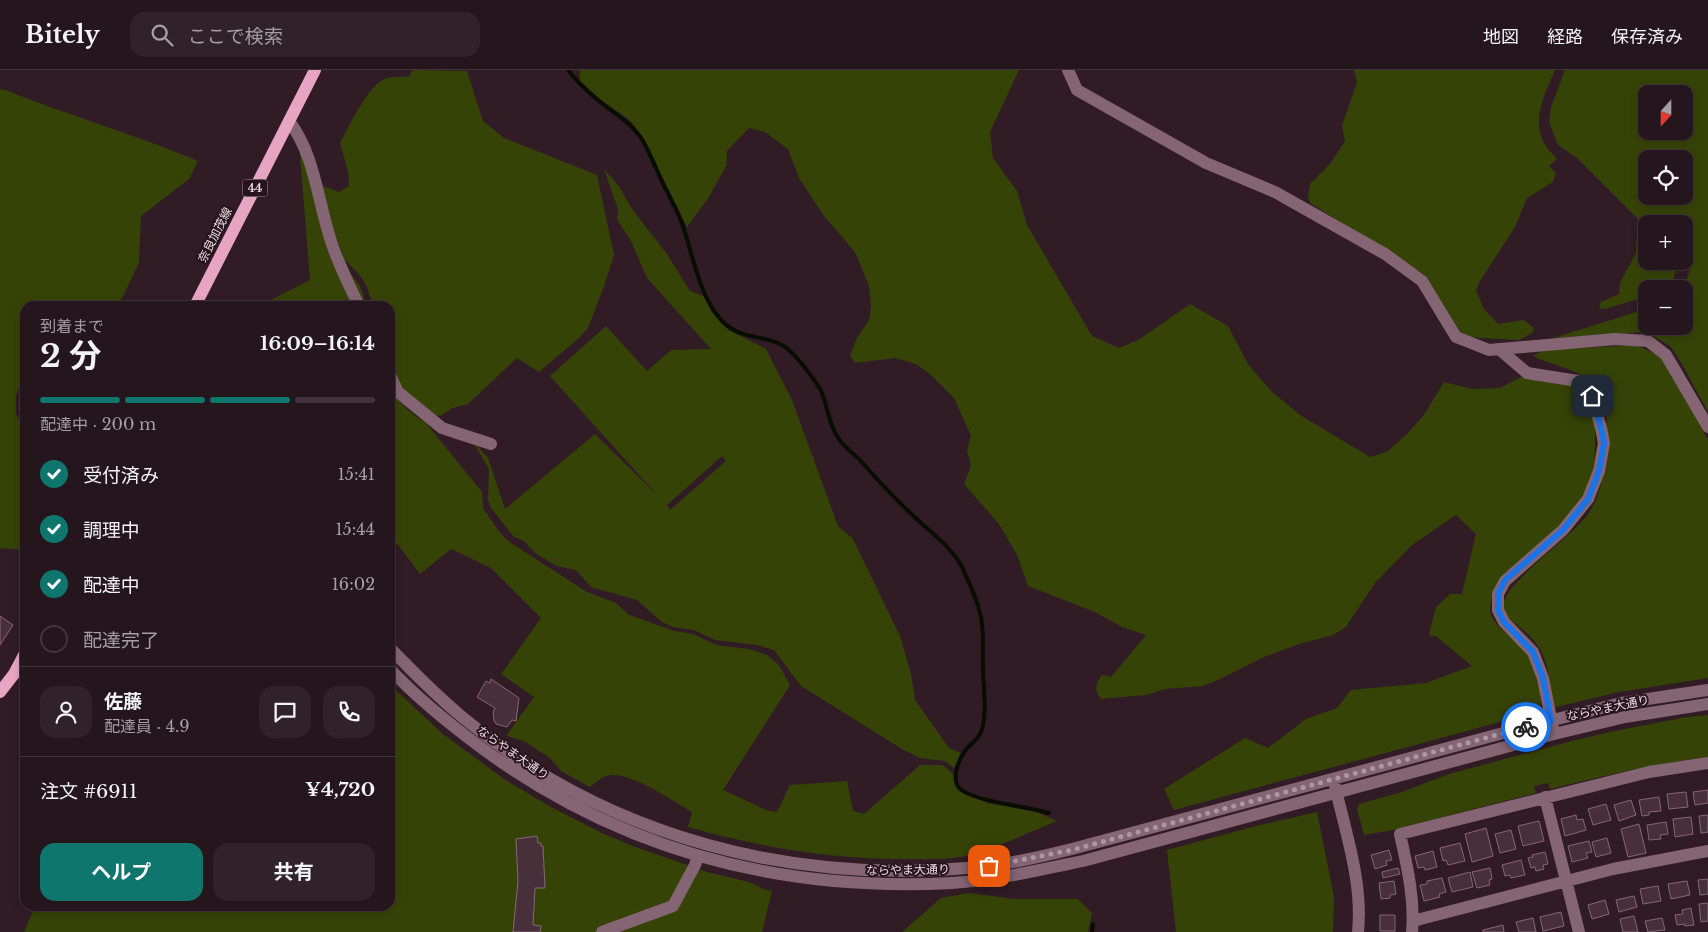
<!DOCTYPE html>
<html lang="ja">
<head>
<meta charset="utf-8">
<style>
	body { margin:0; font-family:"Libre Baskerville","Noto Sans JP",serif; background:#312229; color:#f1f3f6; height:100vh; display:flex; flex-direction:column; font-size:19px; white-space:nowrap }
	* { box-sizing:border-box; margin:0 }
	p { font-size:16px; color:#a39fa3 }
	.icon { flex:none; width:28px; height:28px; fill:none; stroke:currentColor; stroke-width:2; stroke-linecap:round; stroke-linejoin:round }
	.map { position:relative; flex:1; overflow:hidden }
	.side { position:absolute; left:20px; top:231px; width:375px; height:610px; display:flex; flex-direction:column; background:#25151c; border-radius:15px; box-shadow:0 2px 8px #0003,0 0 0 1px #42343b }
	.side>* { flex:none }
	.needle { width:32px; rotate:201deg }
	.fabs { position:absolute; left:1638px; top:15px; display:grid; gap:10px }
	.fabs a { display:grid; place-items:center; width:55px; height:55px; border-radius:10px; background:#25151c; box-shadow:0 2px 8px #0003,0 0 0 1px #42343b; font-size:25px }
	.pin { position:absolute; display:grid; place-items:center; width:42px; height:42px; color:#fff; margin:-21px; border-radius:10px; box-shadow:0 2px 8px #0006 }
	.courier { position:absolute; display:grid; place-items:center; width:50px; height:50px; margin:-25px; border:4px solid #1a73e8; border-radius:50%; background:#fff; color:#222; box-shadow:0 1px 6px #0007 }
	.headline em { font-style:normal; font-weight:700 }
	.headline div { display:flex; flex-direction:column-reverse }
	.headline { display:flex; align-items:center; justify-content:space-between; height:85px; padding:0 20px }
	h1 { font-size:32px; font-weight:700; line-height:38px }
	.bar { display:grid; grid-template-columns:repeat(4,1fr); gap:8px 5px; align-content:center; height:60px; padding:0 20px }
	.bar i { height:6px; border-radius:4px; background:#42343b }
	.bar .selected { background:#0f766e }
	.bar p { grid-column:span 4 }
	.line { display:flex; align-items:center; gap:12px; padding:0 20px; border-top:1px solid #42343b }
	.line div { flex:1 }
	.round { display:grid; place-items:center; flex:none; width:52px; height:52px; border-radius:15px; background:#312229 }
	ol { padding:0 20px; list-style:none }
	li { display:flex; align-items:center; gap:15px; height:55px }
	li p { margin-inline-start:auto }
	li .icon { padding:5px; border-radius:50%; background:#0f766e; color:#fff; stroke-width:4 }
	li:last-child { color:#a39fa3 }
	li i { width:28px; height:28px; border:2px solid #42343b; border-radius:50% }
	.action { display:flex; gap:10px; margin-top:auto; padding:10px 20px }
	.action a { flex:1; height:58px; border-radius:15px; background:#0f766e; color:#fff; font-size:20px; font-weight:700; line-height:58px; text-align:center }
	.action a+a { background:#312229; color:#f1f3f6 }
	header { display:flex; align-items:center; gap:30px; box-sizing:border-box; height:70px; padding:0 25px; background:#25151c; border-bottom:1px solid #42343b }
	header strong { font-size:24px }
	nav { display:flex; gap:28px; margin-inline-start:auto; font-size:18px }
	.search { width:350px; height:45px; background:#312229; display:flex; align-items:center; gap:12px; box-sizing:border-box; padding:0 18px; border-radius:15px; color:#a39fa3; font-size:19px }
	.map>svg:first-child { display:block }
	.green { fill:#364307; fill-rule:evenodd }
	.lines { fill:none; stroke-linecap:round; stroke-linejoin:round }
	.stream { stroke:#080d00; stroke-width:4 }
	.building { fill:#47303a; stroke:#836874 }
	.minor { stroke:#856573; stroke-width:12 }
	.major { stroke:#e8a5c3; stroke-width:12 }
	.done { stroke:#ab99a1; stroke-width:5; stroke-dasharray:0 9 }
	.route { stroke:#1a73e8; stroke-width:6 }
	.labels { text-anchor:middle; stroke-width:4; stroke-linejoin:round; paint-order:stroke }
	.shield { fill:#27131c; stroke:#b1a0a7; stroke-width:1 }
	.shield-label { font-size:11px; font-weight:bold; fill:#ecdde3 }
	.street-label { font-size:12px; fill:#ecdde3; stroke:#27131c }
</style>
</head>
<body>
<header>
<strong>Bitely</strong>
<div class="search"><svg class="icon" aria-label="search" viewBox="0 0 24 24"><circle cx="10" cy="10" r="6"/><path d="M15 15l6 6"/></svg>ここで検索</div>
<nav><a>地図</a><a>経路</a><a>保存済み</a></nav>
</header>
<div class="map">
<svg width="1708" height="862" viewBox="0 0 1708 862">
	<rect width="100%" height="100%" fill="#311c26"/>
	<path class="green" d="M412 0 467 1 483 51 504 68 597 105 614 185 603 219 588 258 579 268 539 302 517 288 468 334 453 338 442 345 431 347 419 339 390 302V236H373L367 217 361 207 340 184 320 115 339 122 349 116 348 101 340 73C348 58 369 14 385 9 392 6 402 7 409 7Z
		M580 0H1019L990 62 993 88 1017 121 1027 155 1092 266 1119 278 1140 269 1190 234 1228 256 1248 294 1271 321 1300 345 1370 387 1387 382 1406 365 1424 345 1444 312 1472 319 1500 318 1534 300C1555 308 1589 313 1595 340 1596 348 1595 358 1595 366 1595 378 1595 389 1593 401 1584 443 1526 484 1497 517 1480 547 1497 554 1518 574 1522 577 1527 580 1529 585 1537 598 1542 626 1541 641L1174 740 1164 719 1245 668 1268 678 1306 649 1337 638 1351 620 1426 613 1472 596 1437 567 1429 565 1436 537 1450 524H1462L1476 464 1456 445 1412 475 1375 513 1346 557 1333 565 1299 574 1264 587 1218 610 1203 616 1165 619 1146 625 1101 629C1094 620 1095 614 1102 605L1111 607 1146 565 1122 557 1095 542 1028 516 1017 485 999 454 964 414 971 395 967 381 971 366 954 328 930 304 916 294 896 288 855 293 850 285 857 268 869 250 871 237 869 216 855 182 824 146 799 108 788 79 765 62 749 58 727 81 726 96 709 127 687 157 644 69 630 50 601 30 580 11Z
		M1354 0H1555C1546 22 1531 49 1544 73 1547 79 1553 84 1557 89L1549 96 1556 103 1553 112 1527 128 1515 157 1480 211 1476 220 1484 239 1498 254 1524 250 1534 258 1532 263 1519 270 1465 267 1455 261 1426 206 1310 133 1308 127 1310 114 1330 94 1345 71 1342 56 1357 12Z
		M1565 0H1708V342L1681 292 1671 277 1660 270 1645 262 1553 268 1646 239V256H1684L1683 219 1690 200 1681 191H1684V154H1646V157L1577 88 1558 75 1549 52 1551 37ZM1646 24H1684V61H1646ZM1646 89H1684V126H1646Z
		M3 19C67 45 134 64 198 91L189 109 141 146 139 193 118 236H25V306L16 325V344L25 359V476L23 480 0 478V20Z
		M299 73 350 203 360 216 367 236H267V232L310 210Z
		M604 99 618 115 632 139 667 184 690 221 706 227 711 241 729 260 766 279 792 330 838 456 853 469 900 566 911 604 915 630 949 678 961 683 954 698 945 691 920 688 902 679 801 616 774 580 757 575 715 570 694 560 673 557 662 552 637 530 591 517 576 500 557 496 535 483 524 471 514 467 491 438 488 430 489 399 472 370 488 388 505 439 595 364 658 426 550 306 606 256 647 301 671 280 711 279 647 208 631 171 617 149 618 139ZM722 386 726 391 670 440 667 435Z
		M1637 163 1646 171V191H1667L1676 200 1670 219H1646V227L1604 239 1599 238 1601 232 1619 224 1620 213 1636 183Z
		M1636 275 1658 285 1666 293 1708 370V608L1619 622 1556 637 1553 632C1550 615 1549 594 1540 579 1532 565 1516 555 1504 544 1504 541 1503 536 1504 532 1508 512 1570 467 1586 447 1603 425 1606 394 1606 367 1606 356 1608 344 1606 333 1602 306 1560 297 1539 289L1534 286V285L1545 280Z
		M390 319C399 334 412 344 426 353L482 422 483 438 498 460 508 471 587 522 616 533 629 545 675 561 693 564 716 575 749 579 767 585 779 595 790 615 723 720 766 740 777 742 790 715 847 711 853 741 864 744 920 695H943L953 704 956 715 964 723 990 734 1031 740 1057 751C1027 763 993 780 961 787 942 790 920 789 901 789 827 789 760 777 688 757L692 742C673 731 627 699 606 706 601 708 595 713 590 717L561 701 550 688 524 671 506 666 534 627 501 604 541 548 491 498 451 479 420 504 390 464Z
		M390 615 443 664 504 709 549 736 602 763 630 775 707 802 749 812 763 819 772 821 762 862H24L35 836H390Z
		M1708 645V687C1654 694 1603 706 1550 719L1548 713 1534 716 1536 723 1393 760 1364 765 1357 739 1359 734 1402 722 1449 704 1572 671 1610 662 1687 647Z
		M1317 742 1334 827 1333 862H1176L1167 780 1256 756Z
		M969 823 1015 829H1078L1092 843 1088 862H902L941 828Z"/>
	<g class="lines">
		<path class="stream" d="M568 0C577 12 588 22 599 31 615 44 632 53 643 71 651 85 657 101 664 116 671 129 678 142 683 156 693 186 700 228 722 251 743 273 771 263 789 280 797 287 818 313 822 323 828 338 829 356 839 369 844 377 853 383 860 390 880 413 900 434 922 454 937 467 953 480 962 497 968 510 975 525 979 539 985 558 982 578 983 598 983 616 988 645 981 662 978 670 970 674 965 681 959 689 951 708 959 718 971 731 1030 737 1049 743
			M1092 862 1093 854"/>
	</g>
	<path class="building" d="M0 546 13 555 0 575Z
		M491 609 519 628 516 651 512 650 507 657 496 654 494 650 493 642 495 638 477 627 486 611 490 613Z
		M1708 720V733L1695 735 1693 722Z
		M1686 722 1688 737 1669 739 1667 724Z
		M1659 727 1661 741 1649 742V745L1642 746 1639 730Z
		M1631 730 1636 745 1619 751 1614 735Z
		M1606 734 1611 750 1593 755 1588 739Z
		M1576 745 1577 750 1583 749 1586 760 1565 766 1561 749Z
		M1708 745V762L1701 763 1699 746Z
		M1691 747 1693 764 1675 767 1673 749Z
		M1539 751 1544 771 1523 776 1518 756Z
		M1666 752 1668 764 1660 765 1661 769 1649 770 1647 755Z
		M1639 754 1646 783 1628 787 1621 759Z
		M1486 758 1493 786 1472 792 1465 764Z
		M1511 760 1516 779 1500 783 1495 764Z
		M537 766 538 773H541V776H543L545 818H535L533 855 541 856 540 862H513L518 811 516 769Z
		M1607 768 1611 783 1596 787 1592 772Z
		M1589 771 1592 782 1586 783 1588 788 1572 792 1568 776Z
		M1460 773 1465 791 1448 795 1446 790 1443 791 1440 778Z
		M1389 780 1392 790 1386 791 1387 795 1375 799 1371 785Z
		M1433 781 1437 797 1425 800 1424 797 1418 798 1415 786Z
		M1545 782 1548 794 1543 795 1544 799 1536 801 1535 797 1531 798 1528 788 1533 787 1532 785Z
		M1521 790 1525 805 1511 808 1510 805 1505 806 1502 795Z
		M1398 798 1400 804 1383 808 1382 802Z
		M1490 798 1492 809 1489 810 1490 815 1477 818 1472 802Z
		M1470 802 1473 817 1452 822 1448 808Z
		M1442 808 1446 822 1439 824 1440 827 1424 831 1420 815 1427 814V811Z
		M1708 809V824L1700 825 1698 810Z
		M1394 811 1396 824 1390 825V828L1381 829 1379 813Z
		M1687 811 1690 825 1671 829 1668 814Z
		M1658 816 1661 831 1643 834 1640 819Z
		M1634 826 1637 837 1619 842 1616 830Z
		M1605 830 1609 844 1592 849 1588 835Z
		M1708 833V851L1701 852 1699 834Z
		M1691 838 1694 855 1685 856V854L1677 855 1675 845 1683 844 1682 840Z
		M1561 842 1564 856 1543 861 1540 847Z
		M1380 845H1395V861H1380Z
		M1634 846 1638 862H1623L1620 849Z
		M1533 848 1536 862H1519L1516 852Z
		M1662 848 1665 860 1648 862 1645 851Z
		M1503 855 1504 862H1483V860Z"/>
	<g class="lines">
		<path class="minor" d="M1068 0 1077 20 1206 93 1275 122 1385 184 1422 211 1456 267 1489 280 1615 269 1648 271 1666 285 1708 357
			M289 51C316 86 318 136 333 177 340 197 350 217 359 236
			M1499 279 1527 303 1578 311 1592 326 1601 358 1604 373 1599 401 1588 429 1563 460 1505 511 1498 524V540L1504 552 1533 582 1543 608 1553 659
			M390 305 398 322 442 358 491 374
			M390 578C413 602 436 625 461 646 608 769 798 817 987 796 1015 793 1044 786 1072 779L1533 655 1621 633 1708 620
			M390 599C416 627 447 652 479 676 619 780 779 822 952 813 997 810 1040 800 1083 791L1554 664 1625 647 1708 634
			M1335 716C1346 764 1363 813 1358 862
			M1545 727 1579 862
			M1413 851 1613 799 1708 781
			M602 862 673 836 695 795 698 786
			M1412 862C1415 829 1407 796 1400 764L1649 702 1708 693"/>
		<path class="major" d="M195 236 315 0
			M0 622 14 604 25 583"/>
	</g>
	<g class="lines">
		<path class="done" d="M989 796 1072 780 1526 657"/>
		<path class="route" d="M1526 657 1551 651 1543 608 1533 582 1504 552 1498 540V524L1505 510 1563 460 1588 429 1599 401 1604 373 1601 358 1592 326"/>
	</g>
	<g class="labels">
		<rect class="shield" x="242.5" y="109.5" width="25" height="17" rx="4"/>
		<g class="shield-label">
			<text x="255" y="122">44</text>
		</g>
		<g class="street-label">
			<text transform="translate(215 165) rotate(-63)" y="4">奈良加茂線</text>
			<text transform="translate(1608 638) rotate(-12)" y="4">ならやま大通り</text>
			<text transform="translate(513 683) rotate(35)" y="4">ならやま大通り</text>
			<text transform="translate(908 800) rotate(-1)" y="4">ならやま大通り</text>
		</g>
	</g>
</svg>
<div class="fabs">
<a><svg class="needle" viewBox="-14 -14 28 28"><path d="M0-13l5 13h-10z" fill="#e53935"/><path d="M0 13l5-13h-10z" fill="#a39fa3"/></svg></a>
<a><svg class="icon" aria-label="locate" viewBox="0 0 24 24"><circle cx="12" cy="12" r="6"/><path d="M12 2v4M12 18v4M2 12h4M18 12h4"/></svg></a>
<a>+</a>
<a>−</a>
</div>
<div class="pin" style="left:989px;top:796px;background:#ea580c"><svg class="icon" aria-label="bag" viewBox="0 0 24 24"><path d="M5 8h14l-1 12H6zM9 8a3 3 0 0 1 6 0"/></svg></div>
<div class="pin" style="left:1592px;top:326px;background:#1f2937"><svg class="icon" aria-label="home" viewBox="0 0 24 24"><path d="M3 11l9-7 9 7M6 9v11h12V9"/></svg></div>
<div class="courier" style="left:1526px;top:657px"><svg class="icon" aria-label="bike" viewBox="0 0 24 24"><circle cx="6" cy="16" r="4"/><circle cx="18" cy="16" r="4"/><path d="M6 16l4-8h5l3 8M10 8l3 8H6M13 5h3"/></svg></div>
<section class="side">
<div class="headline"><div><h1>2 分</h1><p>到着まで</p></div><em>16:09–16:14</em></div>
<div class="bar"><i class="selected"></i><i class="selected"></i><i class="selected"></i><i></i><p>配達中 · 200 m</p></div>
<ol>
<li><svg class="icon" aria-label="check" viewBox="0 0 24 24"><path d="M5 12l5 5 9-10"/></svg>受付済み<p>15:41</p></li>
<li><svg class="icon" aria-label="check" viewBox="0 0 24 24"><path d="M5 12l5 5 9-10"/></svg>調理中<p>15:44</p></li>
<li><svg class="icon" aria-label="check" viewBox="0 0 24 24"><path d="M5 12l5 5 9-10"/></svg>配達中<p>16:02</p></li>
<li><i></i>配達完了</li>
</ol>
<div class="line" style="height:90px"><a class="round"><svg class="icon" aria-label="person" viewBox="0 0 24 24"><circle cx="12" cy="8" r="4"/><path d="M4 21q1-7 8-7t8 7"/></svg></a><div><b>佐藤</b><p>配達員 · 4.9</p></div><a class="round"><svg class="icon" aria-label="chat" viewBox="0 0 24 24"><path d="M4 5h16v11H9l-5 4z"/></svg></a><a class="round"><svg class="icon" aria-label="phone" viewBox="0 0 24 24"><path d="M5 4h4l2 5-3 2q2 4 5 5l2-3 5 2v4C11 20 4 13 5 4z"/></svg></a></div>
<div class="line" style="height:65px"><div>注文 #6911</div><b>¥4,720</b></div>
<div class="action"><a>ヘルプ</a><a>共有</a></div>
</section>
</div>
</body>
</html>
